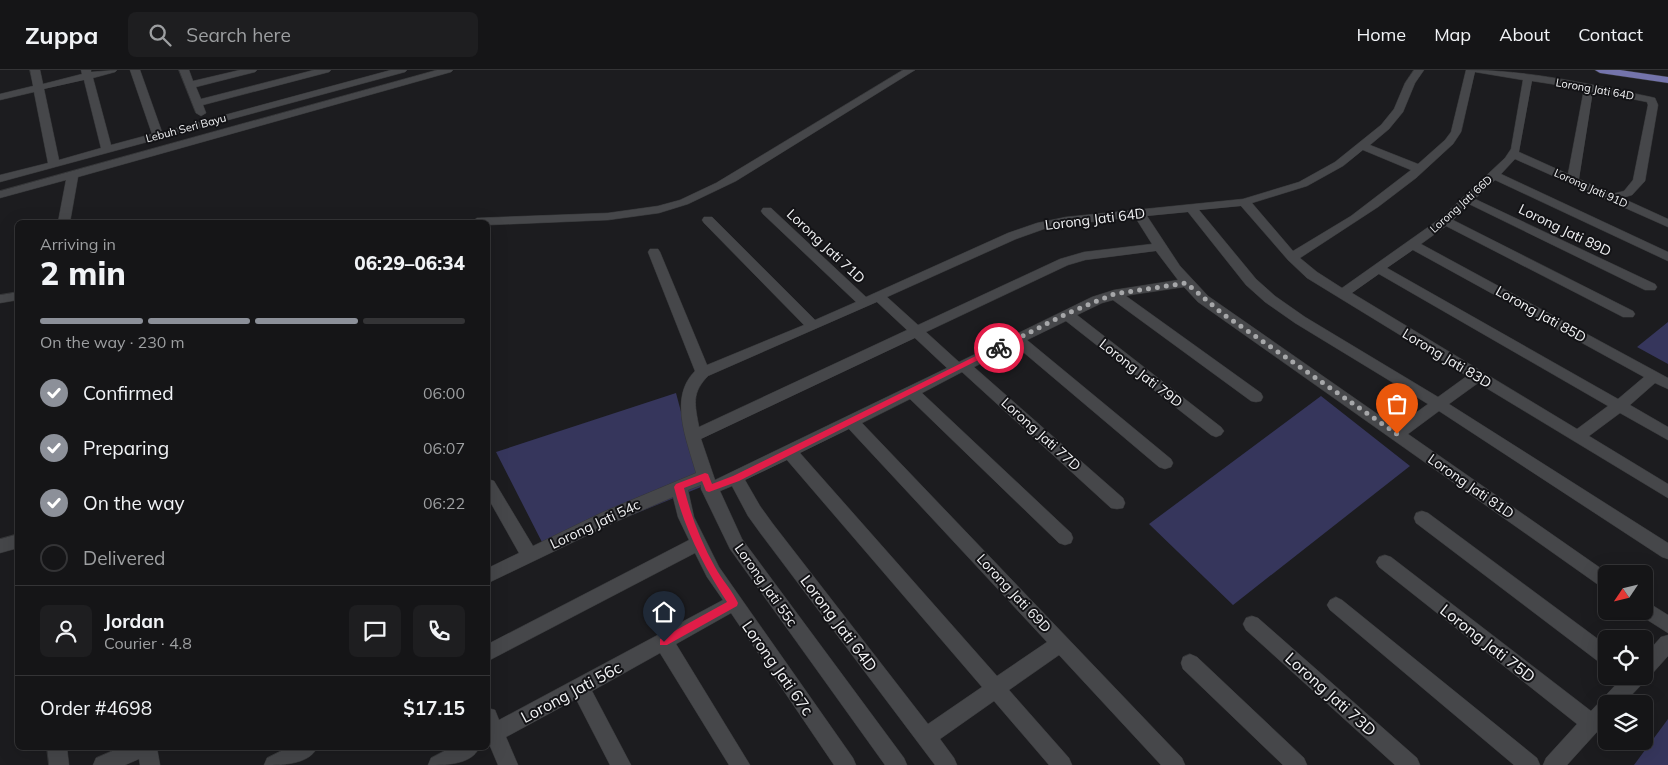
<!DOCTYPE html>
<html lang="en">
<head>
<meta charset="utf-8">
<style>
	body { margin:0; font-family:Mulish,sans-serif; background:#1e1e20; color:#f1f3f6; height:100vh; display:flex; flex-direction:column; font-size:19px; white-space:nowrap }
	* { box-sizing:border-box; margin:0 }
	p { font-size:16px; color:#9d9fa1 }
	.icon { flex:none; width:28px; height:28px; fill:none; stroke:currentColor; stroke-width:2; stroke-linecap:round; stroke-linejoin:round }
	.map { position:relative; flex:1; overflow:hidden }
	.sheet { position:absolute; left:15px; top:150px; width:475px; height:530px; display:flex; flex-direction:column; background:#151517; border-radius:8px; box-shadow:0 5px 20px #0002,0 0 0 1px #343436 }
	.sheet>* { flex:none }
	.needle { width:32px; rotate:235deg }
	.fabs { position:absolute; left:1598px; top:495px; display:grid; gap:10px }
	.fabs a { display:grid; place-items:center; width:55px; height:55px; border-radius:8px; background:#151517; box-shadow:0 5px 20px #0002,0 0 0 1px #343436; font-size:25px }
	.pin { position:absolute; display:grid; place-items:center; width:42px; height:42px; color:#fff; margin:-51px -21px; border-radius:50% 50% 50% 0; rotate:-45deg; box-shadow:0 0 5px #0007 }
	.pin .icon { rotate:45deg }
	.courier { position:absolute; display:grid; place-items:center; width:50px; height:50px; margin:-25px; border:4px solid #e11d48; border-radius:50%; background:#fff; color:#222; box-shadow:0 1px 6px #0007 }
	.overview em { font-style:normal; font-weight:800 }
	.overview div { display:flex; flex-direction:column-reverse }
	.overview { display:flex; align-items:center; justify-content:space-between; height:85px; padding:0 25px }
	h1 { font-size:32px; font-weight:800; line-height:38px }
	.bar { display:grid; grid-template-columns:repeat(4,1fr); gap:8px 5px; align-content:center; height:60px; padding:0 25px }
	.bar i { height:6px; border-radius:4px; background:#343436 }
	.bar .selected { background:#8c9099 }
	.bar p { grid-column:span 4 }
	.line { display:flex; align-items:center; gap:12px; padding:0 25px; border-top:1px solid #343436 }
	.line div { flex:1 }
	.round { display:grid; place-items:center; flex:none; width:52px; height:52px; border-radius:8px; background:#1e1e20 }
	ol { padding:0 25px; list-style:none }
	li { display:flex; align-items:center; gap:15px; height:55px }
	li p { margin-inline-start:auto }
	li .icon { padding:5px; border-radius:50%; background:#8c9099; color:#fff; stroke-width:4 }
	li:last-child { color:#9d9fa1 }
	li i { width:28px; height:28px; border:2px solid #343436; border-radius:50% }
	header { display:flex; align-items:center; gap:30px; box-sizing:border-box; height:70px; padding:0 25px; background:#151517; border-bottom:1px solid #343436 }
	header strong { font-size:24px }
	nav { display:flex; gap:28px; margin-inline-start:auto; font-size:18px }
	.search { width:350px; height:45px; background:#1e1e20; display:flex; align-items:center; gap:12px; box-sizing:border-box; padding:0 18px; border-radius:8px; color:#9d9fa1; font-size:19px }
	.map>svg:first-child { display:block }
	.green { fill:#36365c }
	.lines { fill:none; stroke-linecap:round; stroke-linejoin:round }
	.minor-casing { stroke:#353638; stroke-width:1 }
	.major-casing { stroke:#353638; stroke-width:1 }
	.minor { fill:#46474a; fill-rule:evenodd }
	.major { fill:#7474ac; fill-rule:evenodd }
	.route { fill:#e11d48 }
	.done { stroke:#a6a7a9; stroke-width:5; stroke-dasharray:0 9 }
	.labels { text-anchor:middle; stroke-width:4; stroke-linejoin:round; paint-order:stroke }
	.far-street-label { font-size:11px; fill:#f1f2f4; stroke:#131316 }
	.street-label { font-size:14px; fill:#f1f2f4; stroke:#131316 }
	.near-street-label { font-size:16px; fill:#f1f2f4; stroke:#131316 }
</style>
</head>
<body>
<header>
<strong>Zuppa</strong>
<div class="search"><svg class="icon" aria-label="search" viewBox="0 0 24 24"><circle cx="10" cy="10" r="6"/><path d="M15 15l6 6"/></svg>Search here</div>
<nav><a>Home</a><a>Map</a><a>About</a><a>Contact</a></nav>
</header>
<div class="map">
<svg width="1668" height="695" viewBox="0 0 1668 695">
	<rect width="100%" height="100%" fill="#1c1c1f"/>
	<path class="green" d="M1668 252V294L1637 277Z
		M676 323 701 417 546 480 496 382Z
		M1321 326 1410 396 1233 535 1149 454Z
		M1668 649V695H1634Z"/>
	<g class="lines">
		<defs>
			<path id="minor" d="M30 0H40L43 14 82 4 81 0H91V2L117 0 115 2 93 8 111 75 152 64 130 0H140L162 62 391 0H407L405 2 0 112V105L48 93 34 22 0 30V24L33 16ZM84 10 101 78 59 90 44 19Z
				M179 0H189L193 11 240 0H257L255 2 196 17 201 29 314 0H331L329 2 203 35 206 43 201 46 196 43Z
				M437 0H453L451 2 78 107 70 152H58L66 110 0 128V121Z
				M903 0H915L736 111 688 134 659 143 608 150 488 155V152H471L477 148 608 143 658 136 680 130 716 113Z
				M1414 0H1424L1415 13 1403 42 1389 59 1370 75 1418 94 1445 70 1451 62 1466 0C1528 0 1590 14 1651 27L1655 28 1658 35 1645 111 1632 125 1622 128 1668 149V157L1515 89 1501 104 1668 182V191L1495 110 1475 129 1655 214 1657 217 1655 220H1645L1469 134 1453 150 1633 241 1635 244 1633 247H1623L1446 156 1421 174 1668 308V319L1655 313 1630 335 1668 357V370L1620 343 1589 366 1668 414V428L1478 313 1449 334 1668 473V489L1662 487 1439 341 1408 364 1609 504H1606V518L1600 516 1198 232 1184 217 1130 225 1126 226 1261 323 1263 327 1261 331 1256 332 1251 331 1113 230 1102 233 1077 245 1221 357 1224 361 1221 365 1216 367 1211 365 1066 251 1027 270 1171 389 1173 393 1171 397 1165 399 1159 397 1016 276 974 297 1123 428 1125 433 1123 438 1117 439 1111 438 962 302 922 323 1071 463 1073 468 1071 473 1065 475 1059 473 910 329 862 353 1182 688 1185 695H1161L1059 585 1009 620 1069 688 1072 695H1049L994 631 940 669 954 688 957 695H935L761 464 748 446 732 416 720 421 742 469 904 688 907 695H885L730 479 701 419V415L688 420 694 447 719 497 853 688 856 695H834L731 543 676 574 750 695H729L660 583 592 621 631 695H610L576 629 506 667 518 695H498L490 676H488V638L495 640 499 650 723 530 707 507 695 483 488 591V574L689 470 678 447 673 427 615 452 488 513V498L519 483 488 428V409L494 411 533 476 603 442 696 403C687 370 668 328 695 301L648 182 650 179H658L660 182 707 295 804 255 704 153 702 150 704 147H712L815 250 856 232 763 144 761 141 763 138H771L866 227 1008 163 1037 153 1066 147 1243 129 1299 112 1335 92 1381 55 1394 39 1405 13ZM1475 2 1523 10 1511 79 1505 88 1441 148 1342 218 1317 202 1300 188 1378 137 1416 108 1453 74 1461 62ZM1532 11 1584 19 1568 104 1519 82ZM1593 21 1647 32 1648 35 1633 110 1624 121 1612 124 1579 109ZM1363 80 1411 100 1351 146 1293 181 1252 133 1307 116 1343 96ZM1241 136 1288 190 1307 208 1467 306 1438 327 1305 247 1275 226 1256 209 1199 140ZM1188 142 1246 215 1265 232 1295 253 1428 334 1396 357 1208 226 1180 196 1147 146ZM1135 147 1152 174 1084 182 1060 189 918 255 887 227 1016 169 1044 159 1066 155ZM1413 180 1644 307 1618 329 1387 198ZM1156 181 1178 210 1114 220 1092 227 959 292 926 262 1068 195 1085 190ZM1379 204 1608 336 1577 359 1352 223ZM877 232 907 260 699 357C695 335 691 323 708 306ZM915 268 947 298 715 410 701 369ZM849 359 1047 572 997 606 800 383ZM787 390 982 617 928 654 773 454 760 436 745 410Z
				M18 222V230L0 233V225Z
				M1422 441 1428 443 1606 575V594L1599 592 1416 453 1414 448 1416 443Z
				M18 464V478L0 483V469Z
				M1385 485 1391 487 1591 641 1624 606H1644V586L1661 567 1668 565V586L1651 605 1646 607 1644 612 1623 634H1606V652L1567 695H1543L1546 688 1577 654 1379 497 1376 492 1379 487Z
				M1336 527 1342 530 1537 688 1540 695H1514L1330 540 1327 535 1330 530Z
				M1644 530 1668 545V563L1638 544 1637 541H1644Z
				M1252 546 1258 548 1417 688 1420 695H1395L1246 560 1243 554 1246 548Z
				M1190 584 1197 587 1304 688 1307 695H1283L1183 599 1181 593 1183 587Z
				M47 678H67L69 695H49Z
				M119 678H157L160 695H140L139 689 125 695H93L96 688Z
				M287 678H317C308 695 282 695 264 695L267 688Z
				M450 678H479C471 695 446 695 428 695L431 688Z"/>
			<path id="major" d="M1595 0H1620L1668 7V13L1600 3Z"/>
		</defs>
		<use href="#minor" class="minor-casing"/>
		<use href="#major" class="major-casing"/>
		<use href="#minor" class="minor"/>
		<use href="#major" class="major"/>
	</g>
	<path class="route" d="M996 276 1002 278 739 411 709 422 706 421 702 411 684 418C691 446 701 472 715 497 722 510 732 520 738 533L737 536 667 575H660V569L727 532C703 495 685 460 674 417L676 414 705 403 708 404 712 414 733 406Z"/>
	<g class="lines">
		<path class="done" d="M999 278 1066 244 1114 224 1186 213 1223 244 1397 364"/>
	</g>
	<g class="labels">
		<g class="far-street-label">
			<text transform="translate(1595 19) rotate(10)" y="4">Lorong Jati 64D</text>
			<text transform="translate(186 58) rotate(-15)" y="4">Lebuh Seri Bayu</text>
			<text transform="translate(1591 118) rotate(24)" y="4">Lorong Jati 91D</text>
			<text transform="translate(1461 134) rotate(-42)" y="4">Lorong Jati 66D</text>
		</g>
		<g class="street-label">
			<text transform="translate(1095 149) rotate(-7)" y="5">Lorong Jati 64D</text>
			<text transform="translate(1565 160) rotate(26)" y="5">Lorong Jati 89D</text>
			<text transform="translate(826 176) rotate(43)" y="5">Lorong Jati 71D</text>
			<text transform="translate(1541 244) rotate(29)" y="5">Lorong Jati 85D</text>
			<text transform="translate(1447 288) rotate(31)" y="5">Lorong Jati 83D</text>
			<text transform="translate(1141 303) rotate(38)" y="5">Lorong Jati 79D</text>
			<text transform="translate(1041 364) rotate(42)" y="5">Lorong Jati 77D</text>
			<text transform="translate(1471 416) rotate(35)" y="5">Lorong Jati 81D</text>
			<text transform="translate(595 454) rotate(-25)" y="5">Lorong Jati 54c</text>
			<text transform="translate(766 515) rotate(55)" y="5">Lorong Jati 55c</text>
			<text transform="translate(1014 523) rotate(47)" y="5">Lorong Jati 69D</text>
		</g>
		<g class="near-street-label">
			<text transform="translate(839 553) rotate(53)" y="6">Lorong Jati 64D</text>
			<text transform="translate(1488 573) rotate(38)" y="6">Lorong Jati 75D</text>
			<text transform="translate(778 598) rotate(55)" y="6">Lorong Jati 67c</text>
			<text transform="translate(571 622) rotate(-28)" y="6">Lorong Jati 56c</text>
			<text transform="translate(1331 624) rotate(42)" y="6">Lorong Jati 73D</text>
		</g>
	</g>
</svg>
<div class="fabs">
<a><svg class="needle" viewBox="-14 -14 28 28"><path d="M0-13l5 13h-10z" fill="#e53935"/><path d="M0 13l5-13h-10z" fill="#9d9fa1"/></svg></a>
<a><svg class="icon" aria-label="locate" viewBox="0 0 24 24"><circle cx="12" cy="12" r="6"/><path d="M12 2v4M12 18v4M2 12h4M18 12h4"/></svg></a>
<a><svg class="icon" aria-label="layers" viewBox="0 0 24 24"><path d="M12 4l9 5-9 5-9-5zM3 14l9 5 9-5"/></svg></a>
</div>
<div class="pin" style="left:1397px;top:364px;background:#ea580c"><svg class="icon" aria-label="bag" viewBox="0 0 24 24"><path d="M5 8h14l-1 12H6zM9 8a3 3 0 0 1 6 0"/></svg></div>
<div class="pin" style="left:664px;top:572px;background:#1f2937"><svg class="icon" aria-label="home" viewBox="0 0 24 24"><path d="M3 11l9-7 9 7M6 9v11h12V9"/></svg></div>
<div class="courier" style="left:999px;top:278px"><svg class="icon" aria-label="bike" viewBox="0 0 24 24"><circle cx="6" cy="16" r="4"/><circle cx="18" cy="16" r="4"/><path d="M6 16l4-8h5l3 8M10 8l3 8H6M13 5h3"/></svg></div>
<section class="sheet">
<div class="overview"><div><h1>2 min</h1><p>Arriving in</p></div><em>06:29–06:34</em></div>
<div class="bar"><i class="selected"></i><i class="selected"></i><i class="selected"></i><i></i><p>On the way · 230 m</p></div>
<ol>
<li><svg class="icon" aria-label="check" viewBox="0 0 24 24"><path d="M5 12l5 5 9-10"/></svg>Confirmed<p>06:00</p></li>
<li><svg class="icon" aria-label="check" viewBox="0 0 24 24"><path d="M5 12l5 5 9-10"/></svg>Preparing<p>06:07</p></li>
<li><svg class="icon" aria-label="check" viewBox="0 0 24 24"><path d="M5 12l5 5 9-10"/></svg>On the way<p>06:22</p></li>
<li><i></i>Delivered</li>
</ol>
<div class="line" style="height:90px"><a class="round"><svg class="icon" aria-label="person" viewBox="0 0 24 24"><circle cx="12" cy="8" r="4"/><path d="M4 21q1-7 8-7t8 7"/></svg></a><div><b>Jordan</b><p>Courier · 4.8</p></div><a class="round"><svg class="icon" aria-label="chat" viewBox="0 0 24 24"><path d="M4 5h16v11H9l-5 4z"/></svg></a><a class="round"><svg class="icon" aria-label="phone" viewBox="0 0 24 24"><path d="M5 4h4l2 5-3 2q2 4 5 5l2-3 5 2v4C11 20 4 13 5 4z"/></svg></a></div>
<div class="line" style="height:65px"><div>Order #4698</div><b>$17.15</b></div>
</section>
</div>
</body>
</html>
